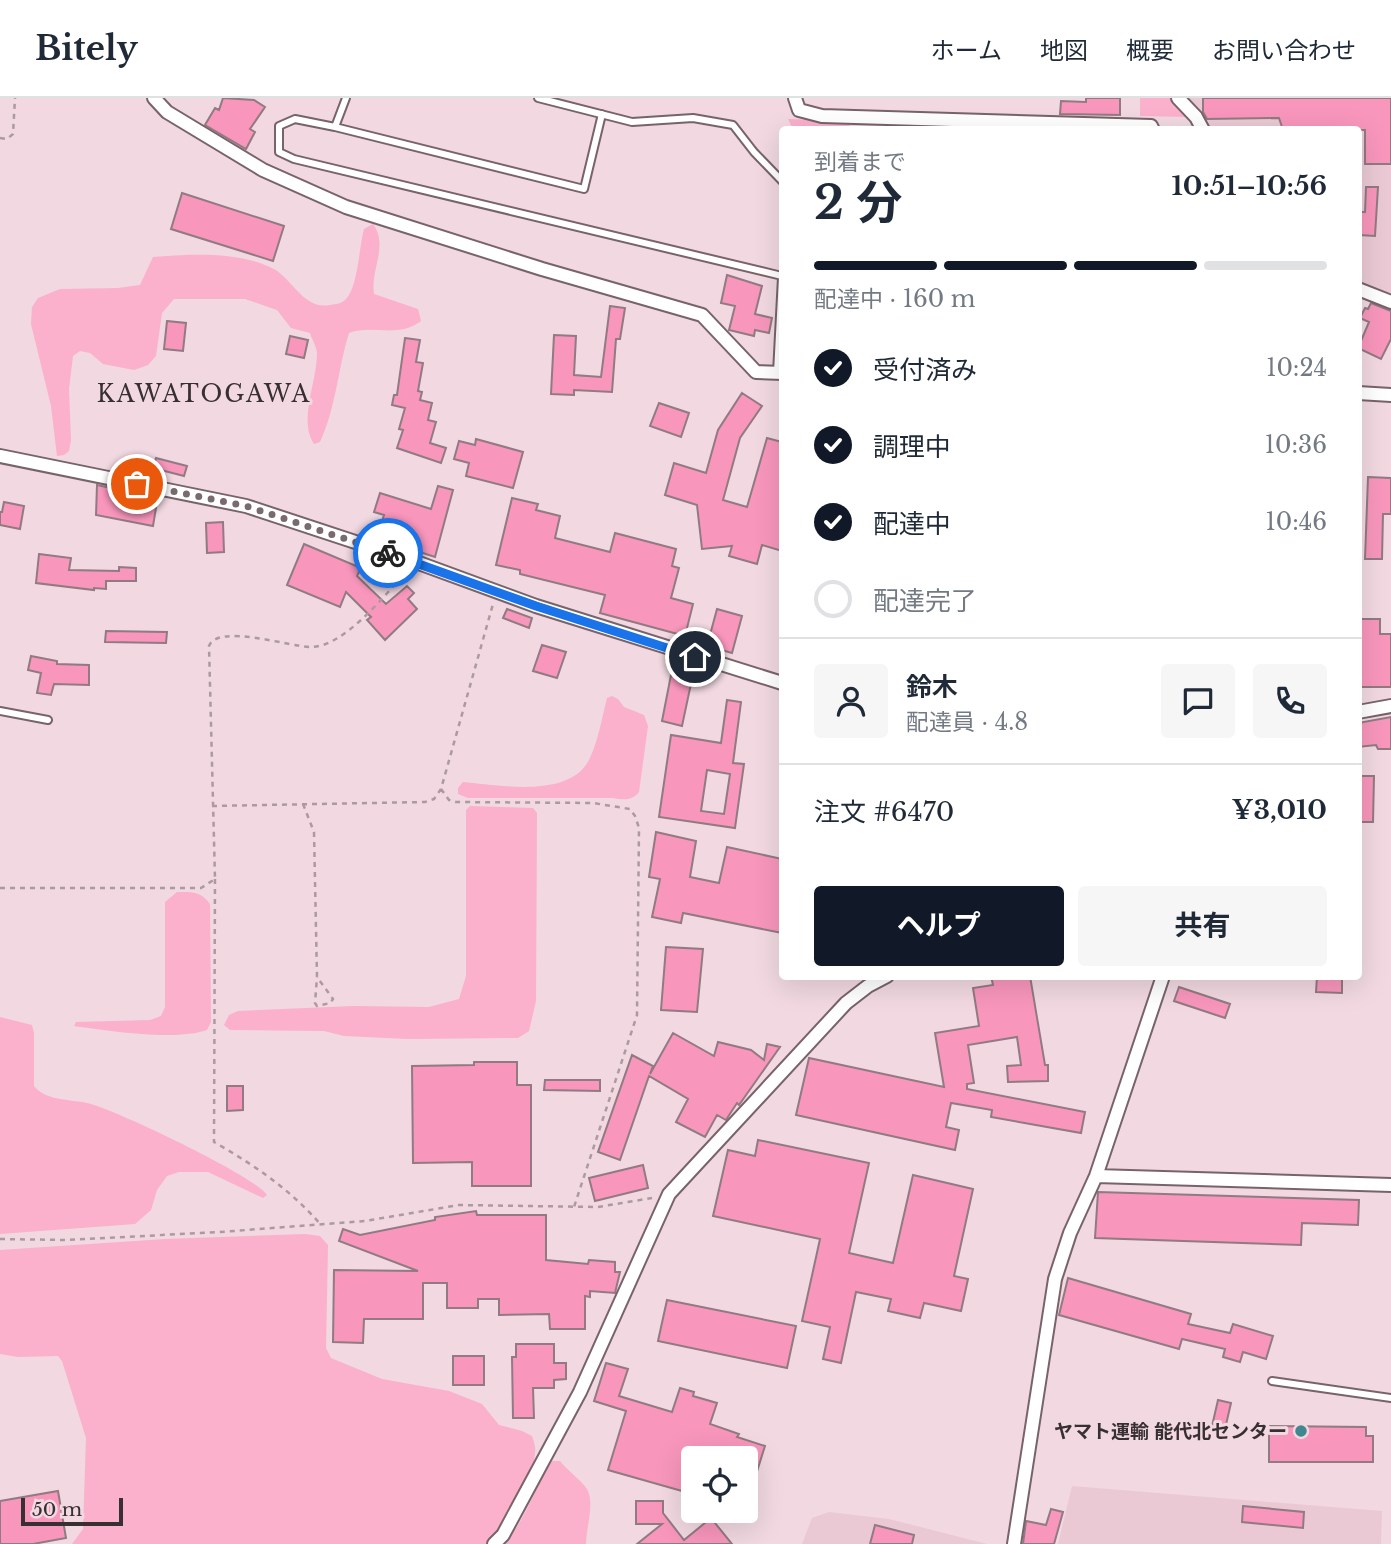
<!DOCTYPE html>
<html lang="ja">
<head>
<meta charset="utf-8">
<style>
	body { margin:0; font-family:"Libre Baskerville","Noto Sans JP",serif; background:#f6f6f7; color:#1f2937; height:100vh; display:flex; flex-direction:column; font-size:26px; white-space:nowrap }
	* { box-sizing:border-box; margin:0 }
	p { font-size:23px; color:#747a83 }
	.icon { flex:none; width:38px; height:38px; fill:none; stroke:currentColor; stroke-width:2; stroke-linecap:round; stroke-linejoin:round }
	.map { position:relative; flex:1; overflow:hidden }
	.side { position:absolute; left:779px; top:28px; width:583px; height:854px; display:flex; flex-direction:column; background:#fff; border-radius:7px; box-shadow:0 7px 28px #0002 }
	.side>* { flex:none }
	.tools { position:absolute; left:681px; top:1348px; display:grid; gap:14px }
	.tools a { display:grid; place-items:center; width:77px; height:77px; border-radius:7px; background:#fff; box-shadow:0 7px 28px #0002; font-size:35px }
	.scale { position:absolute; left:21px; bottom:18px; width:102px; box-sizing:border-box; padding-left:7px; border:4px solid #382f32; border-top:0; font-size:19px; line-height:24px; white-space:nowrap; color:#382f32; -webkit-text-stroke:5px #f1d8e1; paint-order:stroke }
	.pin { position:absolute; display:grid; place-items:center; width:60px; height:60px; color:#fff; margin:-30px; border:4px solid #fff; border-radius:50%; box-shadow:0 2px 7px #0007 }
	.courier { position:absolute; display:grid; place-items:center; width:70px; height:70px; margin:-35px; border:5px solid #1a73e8; border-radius:50%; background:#fff; color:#222; box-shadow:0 2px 9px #0007 }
	.overview em { font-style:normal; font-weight:700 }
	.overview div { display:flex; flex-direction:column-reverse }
	.overview { display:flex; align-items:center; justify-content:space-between; height:119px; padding:0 35px }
	h1 { font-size:46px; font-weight:700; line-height:52px }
	.bar { display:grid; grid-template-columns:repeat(4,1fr); gap:10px 7px; align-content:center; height:84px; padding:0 35px }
	.bar i { height:9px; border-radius:5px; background:#e0e1e3 }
	.bar .on { background:#111827 }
	.bar p { grid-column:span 4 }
	.line { display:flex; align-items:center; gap:18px; padding:0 35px; border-top:2px solid #e0e1e3 }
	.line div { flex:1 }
	.round { display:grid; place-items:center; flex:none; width:74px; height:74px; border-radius:7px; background:#f6f6f7 }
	ol { padding:0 35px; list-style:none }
	li { display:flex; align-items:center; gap:21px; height:77px }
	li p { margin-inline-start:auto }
	li .icon { padding:7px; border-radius:50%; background:#111827; color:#fff; stroke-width:4 }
	li:last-child { color:#747a83 }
	li i { width:38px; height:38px; border:4px solid #e0e1e3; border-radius:50% }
	.primary-button { display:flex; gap:14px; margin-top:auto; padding:14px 35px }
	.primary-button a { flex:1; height:80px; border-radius:7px; background:#111827; color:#fff; font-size:28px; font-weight:700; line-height:80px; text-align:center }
	.primary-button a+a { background:#f6f6f7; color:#1f2937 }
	header { display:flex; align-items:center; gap:42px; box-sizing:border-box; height:98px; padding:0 35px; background:#fff; border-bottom:2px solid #e0e1e3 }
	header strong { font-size:33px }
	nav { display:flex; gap:38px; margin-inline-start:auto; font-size:24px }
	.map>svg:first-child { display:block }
	.built { fill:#eac9d4 }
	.green { fill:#fbb0cc }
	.building { fill:#f896bc; stroke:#917a82; stroke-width:2; fill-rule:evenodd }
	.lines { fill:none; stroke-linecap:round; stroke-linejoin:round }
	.lane-casing { stroke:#78636a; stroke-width:10 }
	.street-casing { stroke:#78636a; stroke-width:16 }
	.path { stroke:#ad9aa1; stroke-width:2.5; stroke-dasharray:5 5; stroke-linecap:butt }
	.lane { stroke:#fff; stroke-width:6 }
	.street { stroke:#fff; stroke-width:12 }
	.done { stroke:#796a6f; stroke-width:7; stroke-dasharray:0 12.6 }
	.route { stroke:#1a73e8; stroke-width:9 }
	.poi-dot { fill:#40888e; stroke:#f1d8e1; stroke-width:2.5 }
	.labels { text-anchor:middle; stroke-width:6; stroke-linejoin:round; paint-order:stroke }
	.poi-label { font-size:19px; font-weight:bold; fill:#382f32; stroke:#f1d8e1; text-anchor:end }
	.quarter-label { font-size:23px; letter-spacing:2px; fill:#382f32; stroke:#f1d8e1 }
</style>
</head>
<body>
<header>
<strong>Bitely</strong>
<nav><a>ホーム</a><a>地図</a><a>概要</a><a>お問い合わせ</a></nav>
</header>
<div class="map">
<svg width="1391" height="1446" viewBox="0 0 1391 1446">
	<rect width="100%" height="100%" fill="#f1d8e1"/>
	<path class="built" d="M1183 0H1391V199L1358 185V32L1208 31Z
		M1072 1388 1382 1413 1381 1446H1058Z
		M829 1414 889 1421 987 1446H802L812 1420Z"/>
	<path class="green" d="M1140 0H1174L1191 19 1140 18Z
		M788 21 850 23 849 31H793Z
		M373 126C389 148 370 172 374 196L418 211 421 223C397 241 373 226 349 235 338 270 336 310 320 344L314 346C298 322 317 284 317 256 317 249 312 242 310 235L291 230 277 212 245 201H174L162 215 156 258 148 267 134 272 103 266 90 255 80 253 73 258 69 291 71 342 69 353 64 357 57 358 51 308 31 226 32 209 38 200 60 191 118 190 140 187 153 159C190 156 240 153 274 171 293 182 304 212 330 207 336 206 341 206 345 202 358 191 359 149 364 131Z
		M612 598 618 601 624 609 644 617 648 628 639 694C632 703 623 702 613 700H468L458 696V690L463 684C498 687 569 701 589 662 598 644 602 620 607 600Z
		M470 708 533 710 537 715 536 903 529 933 518 940 408 941 344 938 324 933 230 932 224 927 229 917 238 913 353 908 429 909 459 901 466 878V712Z
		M177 794C191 794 201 793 210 806L211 924 207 932C176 943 109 933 74 928L76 924 150 922 161 918 165 909V804Z
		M0 919 32 927 34 935V988C48 1005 74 1000 94 1007 121 1015 255 1078 267 1097L263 1100 208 1074H179L167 1078 157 1092 151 1112 135 1126 0 1136Z
		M305 1136 320 1138 328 1147 326 1250 331 1260 382 1281 449 1293 482 1306 499 1327 522 1333 532 1338C534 1344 536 1349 535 1354 534 1381 506 1427 488 1446H72L83 1431 86 1340 62 1263 58 1258 18 1259 0 1256V1152L165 1141Z
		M552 1363H560C567 1372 583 1384 587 1391 595 1405 586 1430 586 1446H504C526 1422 534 1390 552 1363Z"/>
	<path class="building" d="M223 0 254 2 265 9 250 31 255 34 246 51 205 27 215 10 219 12Z
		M1086 0H1120V17L1060 16 1061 3 1086 4Z
		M1203 0H1391V66H1365V32H1283L1279 20 1207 21 1203 14Z
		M1366 89H1378L1375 138 1359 137 1361 114H1365Z
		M182 95 284 128 273 163 171 131Z
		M727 177 762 188 755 216 772 220 769 235 755 232 754 238 729 232 735 208 721 205Z
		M1371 205 1391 213V241L1381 261 1358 250 1369 224 1360 220 1365 210 1368 211Z
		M610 208 625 210 620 241H616L612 294 574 292V297L551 296 554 237 576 238 574 277 601 279Z
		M167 223 186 225 183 253 164 251Z
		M290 238 308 242 304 260 286 256Z
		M405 240 420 242 416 264 423 265 418 293 422 294 420 302 432 305 428 322 436 324 430 345 446 350 441 365 397 350 403 332 399 331 405 310 392 307 394 297H397Z
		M742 295 762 308 740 340 723 402 747 409 767 340 782 344V453L762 447 757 466 729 458 732 448 702 451 697 407 665 397 674 365 706 375 718 332Z
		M659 305 689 315 681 339 650 328Z
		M476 341 523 354 513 390 466 378 469 365 454 361 459 343 475 347Z
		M156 360 187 368 184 378 153 370Z
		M1368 379 1391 380V416H1383L1382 461H1365Z
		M97 387 149 398 147 408 156 410 153 428 96 417Z
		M438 388 453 392 435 459 377 440 384 417 374 414 380 395 431 411Z
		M512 400 538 406 536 412 560 418 555 440 610 454 615 435 676 451 672 468 679 470 671 500 693 506 685 538 600 515 605 497 520 476V472L496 467Z
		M4 404 24 408 20 431 0 427V414H2Z
		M223 424 224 454 207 455 206 425Z
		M304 446 361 470 357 478 386 506 407 488 414 495 408 501 417 511 385 542 367 522 371 519 346 494 340 509 287 487Z
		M39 456 71 460 69 472 119 473V469L136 470V483H106V491L94 490V492L36 485Z
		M507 511 532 520 529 530 503 520Z
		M717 511 742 518 732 555 707 548Z
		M1358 521H1380V536H1391V589H1358Z
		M106 533 167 534 166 545 105 544Z
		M542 547 566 554 557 580 533 573Z
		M31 558 57 563V566L89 567V587L54 586 51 597 37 595 41 575 28 572Z
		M671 577 692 581 682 628 662 623Z
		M727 602 741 604 733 665 744 666 735 730 659 719 671 637 721 645ZM707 672 730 676 724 716 701 713Z
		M1391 619V651H1378L1376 647 1358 649V625Z
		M1358 678H1374L1373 724H1358Z
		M656 734 696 743 690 779 719 785 727 749 782 761V835L683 815 681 825 652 819 660 781 649 779Z
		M666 849 703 851 697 914 661 912Z
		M991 878H1030L1045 967H1048V983L1008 984 1007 968 1021 967 1017 939 968 947 974 985 967 986V991L1085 1014 1081 1035 991 1019 992 1012 951 1005 946 1029 959 1032 955 1052 796 1017 809 960 944 989 935 935 979 928 973 890 993 887Z
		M1317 878H1342V895L1316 894Z
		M1179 889 1230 906 1225 920 1174 903Z
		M673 935 714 958 718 944 751 952 764 962 767 946 780 949 739 1007 737 1005 726 1022 717 1017 705 1039 676 1024 688 1001 649 978 620 1062 598 1054 632 957 653 968 650 976Z
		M474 964H517V987H531V1088H472V1064L413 1065 412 968 474 967Z
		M545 982H600V993L544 992Z
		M227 988H243V1012L227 1013Z
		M758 1042 869 1065 849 1155 893 1165 913 1077 973 1091 954 1178 968 1181 961 1213 924 1205 920 1220 888 1213 891 1201 856 1194 841 1265 823 1261 830 1229 802 1223 820 1141 713 1118 728 1052 755 1058Z
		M643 1067 648 1090 595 1103 589 1080Z
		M1098 1094 1359 1102 1358 1127 1302 1125 1301 1147 1095 1140Z
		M476 1113 477 1117H546V1162L588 1166 589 1162 615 1164V1174H620L615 1195 590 1193V1199L585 1198V1231H550L549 1216 499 1217V1201H478V1210H447V1185H423V1221H364L363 1245 333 1244 334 1172 418 1173 339 1143 343 1131 360 1137 435 1122V1119Z
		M1068 1180 1191 1216 1188 1226 1230 1235 1233 1226 1273 1238 1266 1261 1243 1254 1240 1264 1223 1259 1225 1251 1182 1241 1179 1251 1059 1217Z
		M667 1202 796 1228 787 1270 658 1243Z
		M516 1246H554V1265H566V1281L554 1282V1290H533L534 1320H513L512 1259H516Z
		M453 1258H484V1287H453Z
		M606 1265 628 1271 619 1298 672 1314 680 1290 694 1294 693 1298 717 1305 710 1326 739 1336 737 1339 765 1348 748 1402H746V1360H693V1382L689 1395 608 1372 626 1313 594 1303Z
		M1218 1302 1231 1305 1225 1331 1212 1328Z
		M1269 1328 1366 1329V1338H1373V1364H1269Z
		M58 1393 66 1440 33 1446H0V1403Z
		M636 1403H663V1415L684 1442 711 1420 732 1446H637L662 1426H636Z
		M1243 1408 1304 1414 1303 1430 1242 1424Z
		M1051 1411 1063 1414 1054 1446H1023L1026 1423 1046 1427Z
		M875 1427 914 1437 912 1446H870Z"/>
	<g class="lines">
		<defs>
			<path id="lane" d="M346 0 335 29 584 91 602 16
				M538 0 632 24 693 20 733 27 754 54 782 83
				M335 29 295 21 279 28V54L294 61 782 178
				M777 275 782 179
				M0 613 48 622
				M1272 1283 1391 1300"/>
			<path id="street" d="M154 0 167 14 263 72 346 109 542 171 702 217 756 274 782 275
				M795 0 799 12 822 18 1151 28 1153 32
				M1178 0 1196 19 1203 32
				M1358 191 1391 204
				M1358 295 1391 297
				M0 358 246 408 416 464 536 508 782 585
				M1358 614 1391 608
				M1096 1078 1391 1087
				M494 1446 503 1437 580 1294 669 1096 846 905 868 888 887 878
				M1014 1446 1055 1181 1070 1135 1096 1078 1163 878"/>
		</defs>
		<use href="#lane" class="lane-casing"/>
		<use href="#street" class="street-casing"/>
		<path class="path" d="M0 40 7 41 13 36 15 0
			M441 691 449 702 456 704 593 705 630 711 635 718 639 730 637 917 574 1109
			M303 706 314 734 317 879 333 901 330 905 317 908 315 905 317 879
			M212 708 425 704 434 701 441 691 493 506
			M215 781 214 1044C254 1067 290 1091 321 1127
			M0 790H201L215 781 209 548C218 525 290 549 311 549 344 549 385 497 406 474
			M0 1141 66 1142 220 1134 365 1123 459 1107 598 1109 652 1100"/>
		<use href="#lane" class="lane"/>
		<use href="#street" class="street"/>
	</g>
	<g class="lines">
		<path class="done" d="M137 386 246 408 388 455"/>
		<path class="route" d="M388 455 536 508 695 559"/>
	</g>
	<circle class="poi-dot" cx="1301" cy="1333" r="7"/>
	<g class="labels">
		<g class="poi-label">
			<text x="1287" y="1340">ヤマト運輸 能代北センター</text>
		</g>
		<g class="quarter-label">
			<text x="204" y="304">KAWATOGAWA</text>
		</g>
	</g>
</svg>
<div class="tools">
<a><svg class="icon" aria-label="locate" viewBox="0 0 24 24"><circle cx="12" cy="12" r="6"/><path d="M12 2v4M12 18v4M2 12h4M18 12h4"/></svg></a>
</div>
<div class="scale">50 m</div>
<div class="pin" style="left:137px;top:386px;background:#ea580c"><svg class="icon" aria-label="bag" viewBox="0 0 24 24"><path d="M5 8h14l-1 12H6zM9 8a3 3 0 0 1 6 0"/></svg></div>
<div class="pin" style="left:695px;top:559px;background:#1f2937"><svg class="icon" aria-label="home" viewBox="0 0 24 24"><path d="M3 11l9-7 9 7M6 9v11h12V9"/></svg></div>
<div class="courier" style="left:388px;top:455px"><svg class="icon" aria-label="bike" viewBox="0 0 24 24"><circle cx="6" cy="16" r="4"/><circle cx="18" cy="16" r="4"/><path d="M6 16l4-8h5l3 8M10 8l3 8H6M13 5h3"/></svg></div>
<section class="side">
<div class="overview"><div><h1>2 分</h1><p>到着まで</p></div><em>10:51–10:56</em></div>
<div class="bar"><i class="on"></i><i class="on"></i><i class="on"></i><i></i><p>配達中 · 160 m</p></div>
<ol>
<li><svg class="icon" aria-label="check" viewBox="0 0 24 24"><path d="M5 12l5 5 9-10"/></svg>受付済み<p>10:24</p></li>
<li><svg class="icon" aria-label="check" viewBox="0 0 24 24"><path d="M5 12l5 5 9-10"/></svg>調理中<p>10:36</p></li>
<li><svg class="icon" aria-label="check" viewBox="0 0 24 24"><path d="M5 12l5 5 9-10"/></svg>配達中<p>10:46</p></li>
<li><i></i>配達完了</li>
</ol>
<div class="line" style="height:126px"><a class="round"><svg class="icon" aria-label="person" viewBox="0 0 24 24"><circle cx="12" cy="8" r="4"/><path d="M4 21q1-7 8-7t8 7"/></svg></a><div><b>鈴木</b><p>配達員 · 4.8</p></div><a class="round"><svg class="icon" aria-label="chat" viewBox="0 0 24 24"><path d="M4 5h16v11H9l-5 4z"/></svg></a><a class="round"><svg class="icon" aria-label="phone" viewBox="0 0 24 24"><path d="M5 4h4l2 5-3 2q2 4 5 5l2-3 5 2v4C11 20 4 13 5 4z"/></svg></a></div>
<div class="line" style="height:91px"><div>注文 #6470</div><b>¥3,010</b></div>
<div class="primary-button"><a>ヘルプ</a><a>共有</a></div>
</section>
</div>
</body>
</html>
